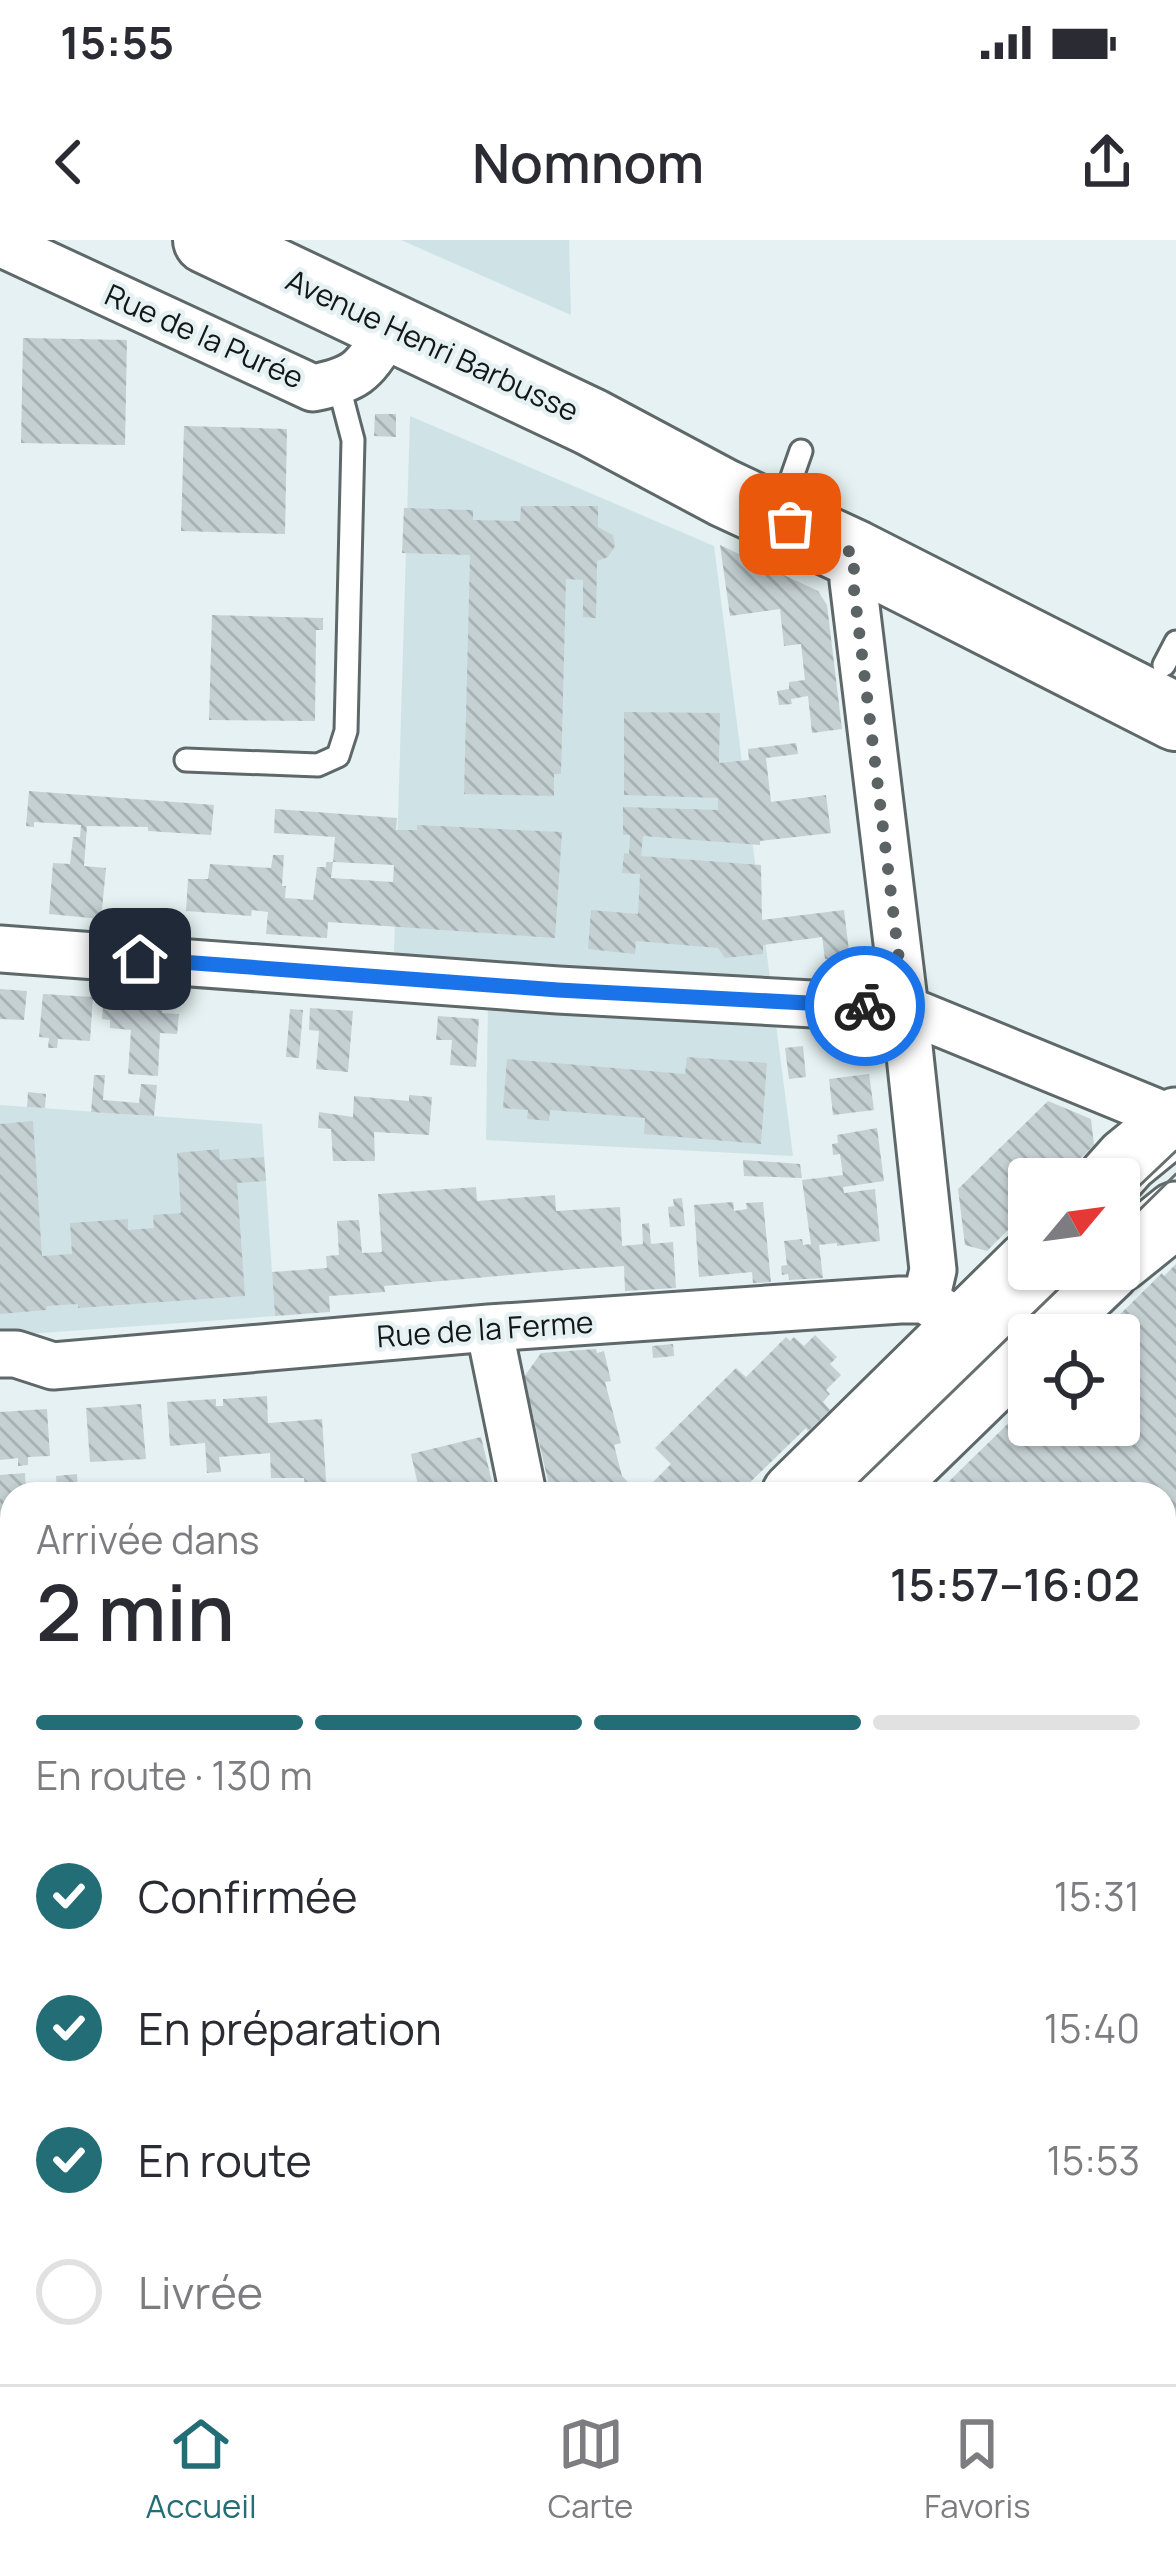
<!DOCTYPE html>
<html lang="fr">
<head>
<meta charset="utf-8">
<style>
	body { margin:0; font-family:Manrope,sans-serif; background:#f2f2f3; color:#2b2b33; height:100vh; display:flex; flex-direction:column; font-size:45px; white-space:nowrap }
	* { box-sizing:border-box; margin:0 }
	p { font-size:39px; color:#7c7c81 }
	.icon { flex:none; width:66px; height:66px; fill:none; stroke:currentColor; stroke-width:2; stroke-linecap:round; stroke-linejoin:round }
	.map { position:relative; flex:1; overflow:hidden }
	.panel { position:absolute; left:0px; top:1242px; width:1176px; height:903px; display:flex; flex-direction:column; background:#fff; border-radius:36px 36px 0 0; box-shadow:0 3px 9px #0004 }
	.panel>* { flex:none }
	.needle { width:78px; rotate:61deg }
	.fabs { position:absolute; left:1008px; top:918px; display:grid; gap:24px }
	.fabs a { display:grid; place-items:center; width:132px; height:132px; border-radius:12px; background:#fff; box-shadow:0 3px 9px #0004; font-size:60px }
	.pin { position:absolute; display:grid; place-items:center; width:102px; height:102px; color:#fff; margin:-51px; border-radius:24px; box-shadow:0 6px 18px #0006 }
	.courier { position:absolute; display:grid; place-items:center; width:120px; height:120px; margin:-60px; border:9px solid #1a73e8; border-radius:50%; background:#fff; color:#222; box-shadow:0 3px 15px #0007 }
	.overview em { font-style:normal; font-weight:600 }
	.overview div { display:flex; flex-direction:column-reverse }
	.overview { display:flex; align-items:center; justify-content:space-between; height:204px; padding:0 36px }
	h1 { font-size:78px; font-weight:600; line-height:90px }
	.bar { display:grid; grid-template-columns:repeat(4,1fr); gap:18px 12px; align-content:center; height:144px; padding:0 36px }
	.bar i { height:15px; border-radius:9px; background:#e1e1e2 }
	.bar .current { background:#236d76 }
	.bar p { grid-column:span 4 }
	ol { padding:0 36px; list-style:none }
	li { display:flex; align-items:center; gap:36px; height:132px }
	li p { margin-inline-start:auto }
	li .icon { padding:12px; border-radius:50%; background:#236d76; color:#fff; stroke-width:4 }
	li:last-child { color:#7c7c81 }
	li i { width:66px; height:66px; border:6px solid #e1e1e2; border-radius:50% }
	.status { display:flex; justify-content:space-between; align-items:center; height:84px; padding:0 60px; background:#fff; direction:ltr }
	.status svg { height:33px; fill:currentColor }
	header { display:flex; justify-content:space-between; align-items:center; height:156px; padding:0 36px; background:#fff; font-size:54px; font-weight:600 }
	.dock { display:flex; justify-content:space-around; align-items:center; height:168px; border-top:3px solid #e1e1e2; background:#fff; font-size:33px; color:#7c7c81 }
	.dock a { display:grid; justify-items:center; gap:6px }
	.dock .current { color:#236d76 }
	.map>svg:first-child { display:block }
	.built { fill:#cfe3e6 }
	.building { fill:url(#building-back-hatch); fill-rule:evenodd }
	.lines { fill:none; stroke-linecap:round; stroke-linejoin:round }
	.lane-casing { stroke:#5e6869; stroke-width:27 }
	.street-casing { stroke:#5e6869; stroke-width:51 }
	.secondary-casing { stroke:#5e6869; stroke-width:69 }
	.primary-casing { stroke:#5e6869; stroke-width:72 }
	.lane { stroke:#fff; stroke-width:21 }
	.street { stroke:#fff; stroke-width:45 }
	.secondary { stroke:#fff; stroke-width:63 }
	.primary { stroke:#fff; stroke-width:66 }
	.tram { stroke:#686f6f; stroke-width:3 }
	.done { stroke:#5c6364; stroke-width:12; stroke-dasharray:0 21.6 }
	.route { stroke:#1a73e8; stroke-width:15 }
	.labels { text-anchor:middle; stroke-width:9; stroke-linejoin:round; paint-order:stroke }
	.street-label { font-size:30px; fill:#131717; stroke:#e5f1f2 }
</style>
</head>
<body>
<div class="status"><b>15:55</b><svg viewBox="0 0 49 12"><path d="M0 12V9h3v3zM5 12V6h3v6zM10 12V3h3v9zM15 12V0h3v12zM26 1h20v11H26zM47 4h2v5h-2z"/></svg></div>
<header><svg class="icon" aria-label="back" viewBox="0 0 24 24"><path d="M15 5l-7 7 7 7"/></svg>Nomnom<svg class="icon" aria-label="share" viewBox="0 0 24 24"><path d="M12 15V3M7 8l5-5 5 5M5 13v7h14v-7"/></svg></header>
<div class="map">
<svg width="1176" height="2144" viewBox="0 0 1176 2144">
	<defs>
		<pattern id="building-back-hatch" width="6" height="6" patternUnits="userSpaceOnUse" patternTransform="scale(3)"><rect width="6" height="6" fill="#c5d0d2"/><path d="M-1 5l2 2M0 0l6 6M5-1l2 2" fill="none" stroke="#a8b2b4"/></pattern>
	</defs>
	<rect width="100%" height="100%" fill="#e5f1f2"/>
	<path class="built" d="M401 0H569L571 75Z
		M410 176 714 306 793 916 486 900 488 762 394 712Z
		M0 865 262 884 275 1076 0 1096Z"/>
	<path class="building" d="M23 98 127 100 125 205 21 203Z
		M375 174H396V197L374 196Z
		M184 186 287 189 285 294 181 291Z
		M521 266H598V287L613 295 615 306 608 317 597 321 596 378 583 377V340L566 339 561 534H554V556L464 554 470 315 402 313 404 268 473 270V280L520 281Z
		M720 305 818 351 827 365 842 489 812 493 808 456 791 459 792 464 779 465 777 451 789 449V442L805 440 801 404 784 406 780 369 730 376Z
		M212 375 323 378V390H316L315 481 209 480Z
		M624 472 720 473 719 523 749 520 748 509 796 503 798 514 766 518 771 562 826 555 831 593 760 601V605L643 596 641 616 761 625 762 680 844 670 850 719H825L822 697 763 705V714L725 718 718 708 636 701 635 714 588 709 591 670 638 674 640 634 622 633 624 613 629 614 630 595H623V567L718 570V558L624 555Z
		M29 551 214 565 211 595 148 591V587L87 586 84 626 106 628 101 679 49 674 53 623 70 624 73 597H80L81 585 34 582V587L26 586Z
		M275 569 397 578 396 590H417V585L562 592 555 698 328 682 327 698 266 694 268 672 252 670 251 676 186 671 188 639H208L210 624 271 628 273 615H284L282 646H286L285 658 313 660 317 627H326V622H333L335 597 274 593ZM333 622 394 625 393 642 331 638Z
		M0 749 27 751 24 780 0 779Z
		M43 754 93 757 90 801 58 799 57 808H48L49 798 39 797Z
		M104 754 164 759 162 773 179 774 177 794 160 793 158 836 128 834 131 790 110 788V780L102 779Z
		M310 768 353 771 348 832 316 829 319 791 309 790Z
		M290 769 303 770 299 818 286 817Z
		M438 776 479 779 476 827 450 825 452 800H436Z
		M803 806 806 837 789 839 785 808Z
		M687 817 767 823 761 904 644 894 645 878 550 870 549 881 527 879 528 870 503 868 507 819 685 834Z
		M869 834 874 870 833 875 829 839Z
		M94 835H105L103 860 139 863 141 844 157 845 154 876 91 872Z
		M28 852 46 854 45 868 27 867Z
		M409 855 432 857 429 895 374 892 375 921H333L331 889 318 888 319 872 353 877 354 856 409 861Z
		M1048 861 1091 879 1094 905 1060 939H1029V969L987 1011 965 1005 958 949Z
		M33 881 42 1016 72 1014 70 983 128 979V990L154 988 153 975 181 973 177 913 219 909 220 920 264 917 266 941 237 943 245 1056 78 1068V1064L47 1066 46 1070 0 1074V884Z
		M877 888 884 941 843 947 844 953 875 949 880 1001 837 1006V1003L819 1005 823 1038 789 1040 788 1034 782 1035 781 1026 787 1025 784 1001 802 999 803 1005 811 1004 802 940 843 935 840 914 833 915 832 904 838 903 837 895Z
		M743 920 800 924 802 938 744 936Z
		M476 947 477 961 555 955 556 971 620 967 622 1006 643 1004 642 984 649 983 651 1004 673 1002 676 1048 625 1051 624 1026 577 1029 384 1046 385 1052 329 1056 330 1072 275 1076 272 1032 327 1028 326 1016 339 1015 337 981 359 980 362 1013 382 1012 378 954Z
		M682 958 685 986 670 987 668 967 674 966 673 959Z
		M733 962 734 971 747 969 746 963 763 962 771 1042 753 1043 752 1032 699 1037 694 965Z
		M1176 1024V1425L1164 1428V1254H936L1029 1163V1185H1119V1095H1099L1162 1033 1164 1036Z
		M815 1095 837 1117 830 1124 841 1135 826 1150 830 1154 823 1162 830 1170 808 1191 806 1188 738 1254H662L651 1244 671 1224 655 1208 736 1128 746 1137 786 1097 790 1101 794 1097 804 1106Z
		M673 1104 674 1116 653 1118 652 1106Z
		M596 1109 597 1113 604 1111 611 1141 605 1142 621 1203 614 1205 622 1236 639 1254H551L524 1137 541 1113Z
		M267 1156 268 1183 322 1179 327 1254H306L304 1238H271L270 1213 219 1217 221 1232 207 1233 205 1203 170 1206 167 1162 216 1159V1166H223V1159Z
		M141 1164 146 1219 90 1222 86 1168Z
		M47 1169 50 1216 28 1217V1225L18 1226V1218L0 1220V1172Z
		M481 1197 495 1254H420L411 1214Z
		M25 1233 26 1254H12V1280L0 1281V1235Z
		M77 1234 78 1254H57L56 1236Z
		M1176 1569V1639L1164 1651V1581Z
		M12 1638V1888L7 1890 0 1859V1755L10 1753 0 1712V1685H4L0 1667V1641Z
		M214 2133H376L378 2144H217Z
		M565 2133H609L617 2142 615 2144H554Z
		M738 2133H799L788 2144H727Z"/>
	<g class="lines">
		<defs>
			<path id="lane" d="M787 251 801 211
				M1164 425 1176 402
				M186 520 318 525 338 516 346 491 353 200 338 143
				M413 2133 416 2144"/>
			<path id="street" d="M0 3 313 148C364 138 364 127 392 87
				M855 314 853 341 905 769 933 1030 926 1060
				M0 709 558 750 905 769 1176 880
				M489 1088 523 1254
				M0 1114H16L53 1126 489 1088 900 1060H926L963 1087
				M1164 1546 1176 1543
				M0 1941 12 1977
				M53 2133 57 2144
				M847 2133 858 2144
				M664 2144 675 2133"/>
			<path id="secondary" d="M1110 939 1127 920 1176 880
				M1119 1020 1176 974
				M1039 1095 1108 1029
				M794 1254 1029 1023
				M875 1254 1029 1104
				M0 2022 12 2008
				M0 2114 12 2103"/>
			<path id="primary" d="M207 0 591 182 724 253 855 314 1176 477"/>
		</defs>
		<use href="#lane" class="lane-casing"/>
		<use href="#street" class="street-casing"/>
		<use href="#secondary" class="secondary-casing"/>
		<use href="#primary" class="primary-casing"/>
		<use href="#lane" class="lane"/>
		<use href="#street" class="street"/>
		<use href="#secondary" class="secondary"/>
		<use href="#primary" class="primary"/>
		<path class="tram" d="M1119 965 1176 911
			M1119 990 1176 934
			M847 1254 1079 1029
			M0 2061 12 2048
			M0 2085 12 2073"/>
	</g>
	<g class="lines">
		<path class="done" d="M790 284 855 314 853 341 905 769 865 766"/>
		<path class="route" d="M140 719 558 750 865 766"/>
	</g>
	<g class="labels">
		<g class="street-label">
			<text transform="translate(204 97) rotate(24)" y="10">Rue de la Purée</text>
			<text transform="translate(432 106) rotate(25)" y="10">Avenue Henri Barbusse</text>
			<text transform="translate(485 1090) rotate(-4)" y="10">Rue de la Ferme</text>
		</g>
	</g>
</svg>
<div class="fabs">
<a><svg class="needle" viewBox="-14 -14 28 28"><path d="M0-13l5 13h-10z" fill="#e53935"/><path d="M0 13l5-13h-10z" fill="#7c7c81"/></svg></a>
<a><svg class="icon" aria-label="locate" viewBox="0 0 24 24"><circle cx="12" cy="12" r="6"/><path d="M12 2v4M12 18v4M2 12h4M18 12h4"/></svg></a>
</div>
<div class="pin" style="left:790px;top:284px;background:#ea580c"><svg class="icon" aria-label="bag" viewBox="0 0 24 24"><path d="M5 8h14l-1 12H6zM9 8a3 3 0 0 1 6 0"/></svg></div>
<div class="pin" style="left:140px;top:719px;background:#1f2937"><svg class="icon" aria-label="home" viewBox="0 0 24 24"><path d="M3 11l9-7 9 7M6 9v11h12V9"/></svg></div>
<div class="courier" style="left:865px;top:766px"><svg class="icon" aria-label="bike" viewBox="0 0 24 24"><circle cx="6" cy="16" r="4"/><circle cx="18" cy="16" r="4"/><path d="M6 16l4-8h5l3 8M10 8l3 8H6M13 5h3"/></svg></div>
<section class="panel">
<div class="overview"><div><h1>2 min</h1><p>Arrivée dans</p></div><em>15:57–16:02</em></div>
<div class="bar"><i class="current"></i><i class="current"></i><i class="current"></i><i></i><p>En route · 130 m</p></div>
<ol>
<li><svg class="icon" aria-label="check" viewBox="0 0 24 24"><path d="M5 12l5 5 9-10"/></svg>Confirmée<p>15:31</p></li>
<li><svg class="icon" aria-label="check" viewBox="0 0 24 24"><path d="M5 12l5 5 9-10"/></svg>En préparation<p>15:40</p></li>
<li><svg class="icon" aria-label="check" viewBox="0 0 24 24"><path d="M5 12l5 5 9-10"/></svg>En route<p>15:53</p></li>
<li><i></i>Livrée</li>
</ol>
</section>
</div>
<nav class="dock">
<a class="current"><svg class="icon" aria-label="home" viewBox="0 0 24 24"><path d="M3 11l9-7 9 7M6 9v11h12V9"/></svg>Accueil</a>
<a><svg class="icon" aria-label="map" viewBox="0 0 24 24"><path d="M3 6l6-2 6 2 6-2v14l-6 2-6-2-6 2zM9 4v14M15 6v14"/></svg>Carte</a>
<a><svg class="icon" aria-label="saved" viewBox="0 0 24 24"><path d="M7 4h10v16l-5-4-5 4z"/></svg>Favoris</a>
</nav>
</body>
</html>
